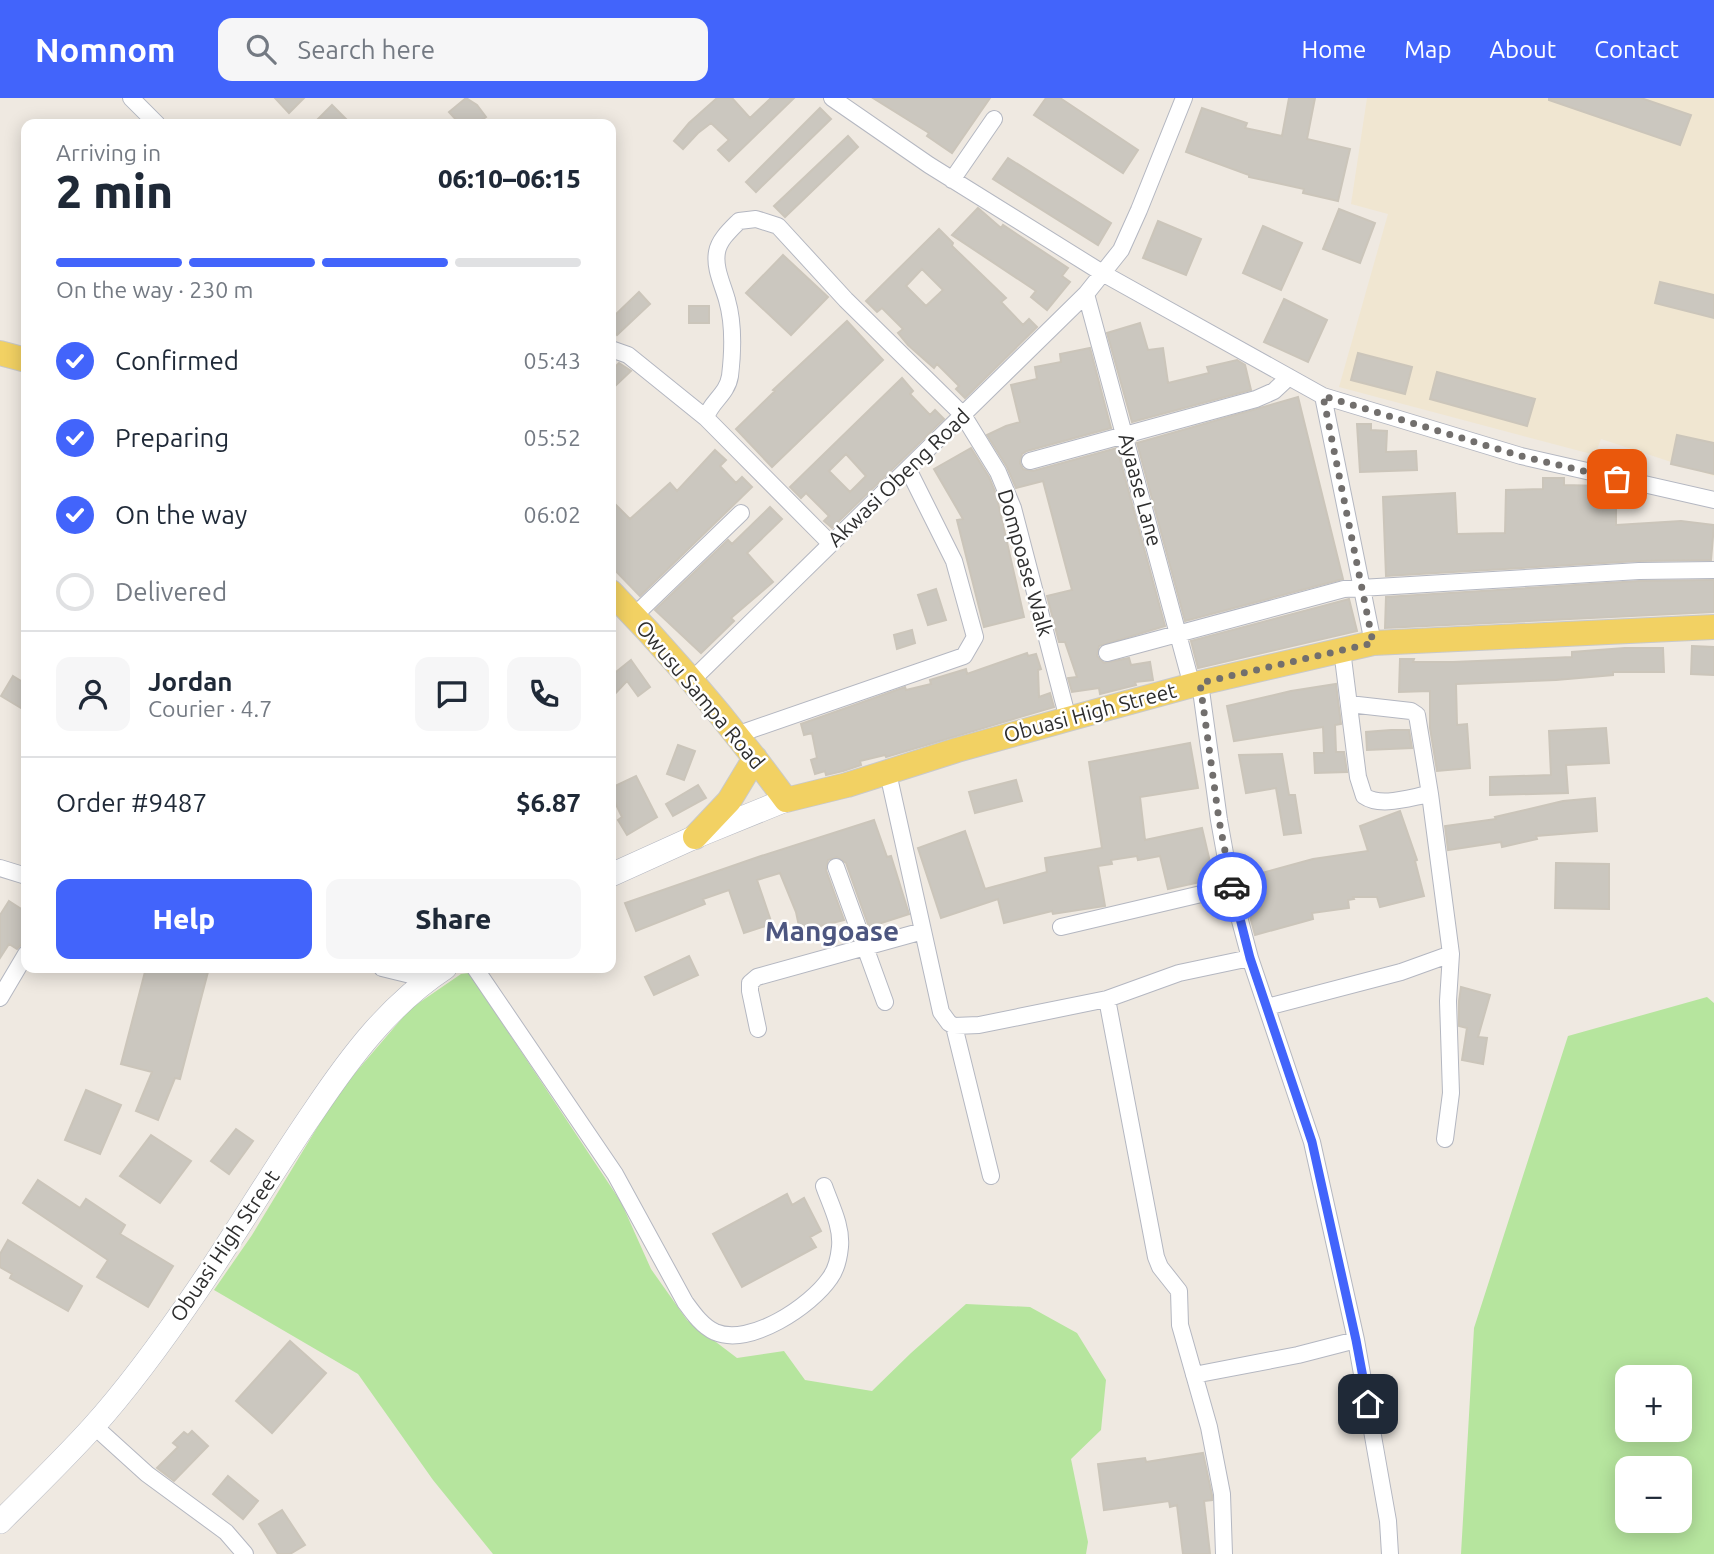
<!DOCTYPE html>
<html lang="en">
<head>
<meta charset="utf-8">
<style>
	body { margin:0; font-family:Ubuntu,sans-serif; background:#f6f6f7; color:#1f2937; height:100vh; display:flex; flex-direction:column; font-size:26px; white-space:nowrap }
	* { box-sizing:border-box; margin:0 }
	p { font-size:23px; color:#747a83 }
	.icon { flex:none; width:38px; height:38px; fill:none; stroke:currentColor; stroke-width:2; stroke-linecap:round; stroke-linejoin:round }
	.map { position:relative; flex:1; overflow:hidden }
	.sheet { position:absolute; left:21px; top:21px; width:595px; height:854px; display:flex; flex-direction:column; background:#fff; border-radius:14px; box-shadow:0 4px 18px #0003 }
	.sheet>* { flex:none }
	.buttons { position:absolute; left:1615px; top:1267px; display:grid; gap:14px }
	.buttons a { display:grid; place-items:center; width:77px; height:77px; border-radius:14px; background:#fff; box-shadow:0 4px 18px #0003; font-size:35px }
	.pin { position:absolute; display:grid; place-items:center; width:60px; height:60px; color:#fff; margin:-30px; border-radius:14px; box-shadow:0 4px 10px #0006 }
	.courier { position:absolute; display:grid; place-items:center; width:70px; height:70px; margin:-35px; border:5px solid #4264fb; border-radius:50%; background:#fff; color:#222; box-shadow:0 2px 9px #0007 }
	.head em { font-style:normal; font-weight:800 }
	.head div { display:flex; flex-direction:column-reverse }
	.head { display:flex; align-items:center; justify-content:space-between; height:119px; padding:0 35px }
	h1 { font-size:46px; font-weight:800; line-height:52px }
	.bar { display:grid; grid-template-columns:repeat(4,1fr); gap:10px 7px; align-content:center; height:84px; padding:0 35px }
	.bar i { height:9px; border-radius:5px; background:#e0e1e3 }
	.bar .active { background:#4264fb }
	.bar p { grid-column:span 4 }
	.line { display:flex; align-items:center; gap:18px; padding:0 35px; border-top:2px solid #e0e1e3 }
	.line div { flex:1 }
	.round { display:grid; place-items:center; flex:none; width:74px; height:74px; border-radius:14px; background:#f6f6f7 }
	ol { padding:0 35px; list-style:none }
	li { display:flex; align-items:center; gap:21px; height:77px }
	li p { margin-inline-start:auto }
	li .icon { padding:7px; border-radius:50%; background:#4264fb; color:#fff; stroke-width:4 }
	li:last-child { color:#747a83 }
	li i { width:38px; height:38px; border:4px solid #e0e1e3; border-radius:50% }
	.primary-button { display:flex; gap:14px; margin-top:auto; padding:14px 35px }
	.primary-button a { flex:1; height:80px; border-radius:14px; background:#4264fb; color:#fff; font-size:28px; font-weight:800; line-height:80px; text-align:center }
	.primary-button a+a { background:#f6f6f7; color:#1f2937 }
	header { display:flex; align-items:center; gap:42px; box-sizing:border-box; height:98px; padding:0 35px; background:#4264fb; color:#fff }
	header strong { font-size:33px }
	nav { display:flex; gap:38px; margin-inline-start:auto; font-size:24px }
	.search { width:490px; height:63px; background:#f6f6f7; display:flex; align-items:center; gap:18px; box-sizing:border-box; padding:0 24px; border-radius:14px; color:#747a83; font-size:26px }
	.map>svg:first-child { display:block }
	.education { fill:#f0e6d1 }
	.green { fill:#b6e59e; fill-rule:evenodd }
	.building { fill:#cbc7bf; stroke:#cbc5ba; stroke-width:2; fill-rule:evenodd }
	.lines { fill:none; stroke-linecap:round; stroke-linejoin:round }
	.street-casing { stroke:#b4b7c1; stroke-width:18 }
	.secondary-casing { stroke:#b4b7c1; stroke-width:24 }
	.primary-casing { stroke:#c9c9c9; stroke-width:26 }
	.street { stroke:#fff; stroke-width:16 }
	.secondary { stroke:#fff; stroke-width:23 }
	.primary { stroke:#f2d163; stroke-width:24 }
	.done { stroke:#726f6d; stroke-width:7; stroke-dasharray:0 12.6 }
	.route { stroke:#4264fb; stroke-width:9 }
	.labels { text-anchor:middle; stroke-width:5; stroke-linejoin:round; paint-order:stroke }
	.street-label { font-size:21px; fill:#2e2e2e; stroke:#fff }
	.district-label { font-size:28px; font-weight:bold; fill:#4d5680; stroke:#fff }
</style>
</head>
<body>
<header>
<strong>Nomnom</strong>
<div class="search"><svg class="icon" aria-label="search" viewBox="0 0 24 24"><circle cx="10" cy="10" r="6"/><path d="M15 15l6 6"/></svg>Search here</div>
<nav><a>Home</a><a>Map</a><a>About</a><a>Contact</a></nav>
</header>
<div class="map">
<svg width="1714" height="1456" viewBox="0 0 1714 1456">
	<rect width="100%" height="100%" fill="#efe9e1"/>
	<path class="education" d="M1367 0H1714V378L1601 341 1595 357 1339 289 1388 116 1351 106Z"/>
	<path class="green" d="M469 875 621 1104 651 1171 687 1222 737 1260 784 1253 805 1282 872 1293 911 1255 966 1206 1030 1209 1077 1235 1106 1282 1101 1332 1071 1361 1088 1444 1086 1456H493L433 1382 358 1276 214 1192 252 1137 338 995 410 911 461 876Z
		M1707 899 1714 905V1456H1461L1474 1230 1568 938ZM1628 1279H1680V1332H1628ZM1628 1370H1680V1423H1628Z"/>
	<path class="building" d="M275 0H304L289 15Z
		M466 0 477 7 486 19 476 26H460L449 14Z
		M717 0H732L750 20 771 0H794L729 63 718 52 729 42 711 25 698 35 683 51 674 43 689 25Z
		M873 0H990L952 55 927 38 929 35Z
		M1046 0H1060L1138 52 1123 75 1034 17Z
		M1289 0H1315L1307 41 1350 51 1338 103 1303 95 1304 91 1249 79V77L1186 54 1202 10 1247 25 1245 30 1282 38Z
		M1549 0H1641L1691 17 1680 47 1549 2Z
		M332 7 351 26H313Z
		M820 10 831 21 756 94 746 84Z
		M848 38 858 49 785 119 774 108Z
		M1008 60 1111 125 1098 147 993 81Z
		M978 110 1001 130 1003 127 1068 170 1062 178 1070 184 1047 212 1031 199 1036 193 952 137Z
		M1339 111 1375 125 1360 165 1323 151Z
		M1158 123 1201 141 1186 177 1143 160Z
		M1263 128 1302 145 1281 192 1243 175Z
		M939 131 953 145 952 148 1006 200 1001 204 1023 227 1029 221 1037 229 965 300 956 291 959 288 937 266 934 270 908 247 898 235 903 231 882 210 877 214 866 203ZM922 171 943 192 926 208 906 188Z
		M783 157 828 199 791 237 746 195Z
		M1660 184 1714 197V220L1655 205Z
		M639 194 650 206 617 237 611 230V221Z
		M1284 201 1327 222 1308 264 1264 244Z
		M689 208H709V225H689Z
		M847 223 883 262 772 369 736 331 775 293 773 292Z
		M1140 225 1148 252 1163 250 1168 285 1209 275 1207 269 1237 262 1245 267 1251 292 1132 324 1107 235Z
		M1090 250 1111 330 1027 353 1022 356 1020 365 1023 371 1033 373 1117 350 1165 528 1099 548 1097 558 1104 565 1129 560 1131 567 1150 564 1153 582 1135 584 1136 587 1100 596 1099 590 1072 594 1068 580 1077 579 1065 544H1059L1047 498 1072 492 1043 383 1016 390 1007 369 987 337 1006 328 1020 324 1011 287 1037 281 1035 269 1061 264 1060 256Z
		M1358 255 1412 269 1405 296 1351 282Z
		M619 265 631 273 611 292V273Z
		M1437 274 1535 301 1527 328 1430 301Z
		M902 280 913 293 910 296 930 317 935 312 944 321 832 430 824 423 829 418 806 395 801 400 790 389ZM846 356 866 378 850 394 829 373Z
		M1298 299 1343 481 1185 523 1137 345Z
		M1357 326H1371V332L1387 333 1386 354 1416 353 1417 372 1360 374Z
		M1677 337 1714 345V376L1671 366Z
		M971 350 989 379 996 396 1024 519 984 529 957 422 963 421 934 371Z
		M715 352 726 362 720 368 736 385 742 379 752 389 640 498 611 468V402L630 421 670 385 677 393Z
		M1543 380H1564V387L1603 388 1616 390V427L1681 423 1714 427 1711 462 1638 463 1386 478 1383 399 1455 395 1457 436 1505 435 1506 392 1543 391Z
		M770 409 782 421 747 455 773 484 731 520 734 523 701 555 655 512 728 442 732 446Z
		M1714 482V514L1385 530 1386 499 1639 483Z
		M936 491 946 522 928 527 918 497Z
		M1349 501 1357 533 1198 570 1191 543Z
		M912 532 915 545 897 551 894 537Z
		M1692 548 1714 549V577L1691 576Z
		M1625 550H1663L1664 574H1613V577L1556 582 1456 586 1457 627 1467 626 1470 670 1437 673 1430 630V593L1399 594 1400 561H1414L1413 564H1453L1572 559V554Z
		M1027 555 1028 558 1036 556 1041 571 1038 572 1039 599 1050 595 1054 609 886 659 885 657 860 663 861 667 843 673 826 677 825 673 815 676 811 662 817 660 812 635 804 637 801 626 905 589 906 592 931 586 930 582 966 571 967 576Z
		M631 562 650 589 638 598 627 583 611 600V578Z
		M13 578 26 586V613L1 598Z
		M1336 586 1341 626 1335 627 1336 654H1344L1347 674 1315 675 1314 655H1324L1323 629 1234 643 1227 608 1291 593Z
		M1606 630 1609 665 1566 667 1568 695 1490 697V679L1551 677 1549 633Z
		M1391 632H1409L1412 650 1367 652 1366 634Z
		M1190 645 1198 690 1140 699 1145 742 1202 730 1214 781 1168 791 1160 758 1138 762 1137 758 1111 762 1112 766 1098 768 1105 808 1053 816 1052 813 1004 825 998 801 941 820 918 750 965 733 985 791 1047 774 1045 760 1102 750 1089 664Z
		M678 647 695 653 684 682 667 676Z
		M1282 656 1289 697H1295L1301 735 1284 737 1276 690 1246 695 1239 657Z
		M636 678 657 719 627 737 618 722 622 719 611 696V690Z
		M1016 682 1022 703 975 715 969 694Z
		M698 687 706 700 673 718 666 706Z
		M1595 700 1597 733 1536 738 1537 741 1502 749 1501 744 1448 752 1445 728 1496 721 1495 719 1563 703Z
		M1400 713 1417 762 1415 763 1424 798 1380 809 1377 799H1353L1354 801 1348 802 1349 810 1312 815 1313 821 1255 837 1240 781 1313 761 1368 753 1360 728Z
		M874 722 887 759 891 758 909 816 869 829 846 765 837 759 828 762 826 772 844 822 800 833 796 814 780 775 757 782 772 826 744 835 729 792 703 801 705 806 636 833 625 805 761 758Z
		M1556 765 1609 766V811L1555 810Z
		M9 803 26 814V842L17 851 9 846 0 860V817Z
		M689 858 698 877 654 897 645 879Z
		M146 870H209L180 981 175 980 158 1022 136 1013 152 974 121 966Z
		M1461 889 1490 897 1478 939 1487 940 1483 966 1462 962 1467 930 1459 928V903Z
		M86 992 121 1007 100 1056 65 1042Z
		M236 1031 253 1043 229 1076 211 1063Z
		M151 1037 191 1063 160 1105 120 1078Z
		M38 1082 80 1110 86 1101 125 1127 120 1136 173 1168 148 1209 97 1179 108 1162 23 1105Z
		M787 1096 792 1107 804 1100 821 1133 810 1139 816 1149 742 1189 713 1136Z
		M8 1142 82 1188 68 1213 10 1180 12 1176 0 1169V1156Z
		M290 1243 326 1275 272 1335 236 1303Z
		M192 1333 208 1348 174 1383 157 1370 178 1349 173 1345 184 1334 188 1337Z
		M1203 1355 1212 1397V1402L1204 1403 1210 1456H1183L1177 1407 1170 1409 1169 1403 1104 1412 1098 1366 1145 1360 1146 1364Z
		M228 1378 258 1403 243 1421 213 1396Z
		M282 1412 305 1447 290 1456H278L259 1426Z"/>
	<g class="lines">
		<defs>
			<path id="street" d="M131 0 157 26
				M832 0 929 67 1104 176 1323 298 1521 358 1714 402
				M952 82 994 21
				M1086 196 1192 588
				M611 251 628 257 706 320
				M1323 298 1373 545
				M1030 363 1256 301 1274 293 1289 279
				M831 446 706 320C710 304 727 297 730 278 733 253 734 226 727 202 723 187 714 170 717 154 719 142 730 132 739 123L756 121 778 128 846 202 963 317 998 374 1013 410 1068 621
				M634 518 741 415
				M1342 552 1358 679 1364 698C1381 710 1411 699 1430 696L1451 856 1448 903 1451 995 1445 1041
				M1107 555 1344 491 1639 473 1714 472
				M691 583 1086 196 1121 152 1139 112 1184 0
				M1200 585 1219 722 1231 789 1250 860 1312 1044 1356 1242 1388 1423 1390 1456
				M1349 606 1411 613 1417 617 1430 696
				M736 637 964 558 975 539 954 463 908 371
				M888 675 941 914 949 925 954 928 979 927 1107 901 1179 875 1250 860
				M836 769 885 904
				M0 770 26 778
				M1061 829 1231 789
				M382 870 427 881
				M475 870 615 1076 685 1204C693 1215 702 1228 715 1234 750 1249 811 1208 830 1180 836 1172 839 1159 840 1149 842 1128 831 1108 824 1088
				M0 900 26 856
				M1107 901 1156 1159 1160 1169 1179 1193 1180 1227 1209 1329 1222 1396 1224 1456
				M1267 909 1401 874 1451 856
				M954 928 991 1078
				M758 931 750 893V885L757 879 923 833
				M1194 1277 1298 1257 1356 1242
				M94 1328 147 1376 226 1434 245 1456"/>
			<path id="secondary" d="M611 777 695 739 786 702
				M0 1424C31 1393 63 1362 92 1330 131 1287 166 1238 198 1191 238 1132 274 1071 314 1013 351 958 389 907 445 870"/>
			<path id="primary" d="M0 255 26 262
				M611 494C674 559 733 629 786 702L847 687 957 652 1068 621 1200 585 1373 545 1714 529
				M695 739 729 703 755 660"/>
		</defs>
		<use href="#street" class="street-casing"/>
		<use href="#secondary" class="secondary-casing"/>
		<use href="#primary" class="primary-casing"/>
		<use href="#street" class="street"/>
		<use href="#secondary" class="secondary"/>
		<use href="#primary" class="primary"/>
	</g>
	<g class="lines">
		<path class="done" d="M1232 789 1219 722 1200 585 1373 545 1323 298 1521 358 1617 381"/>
		<path class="route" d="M1232 789 1250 860 1312 1044 1356 1242 1368 1306"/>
	</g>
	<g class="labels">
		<g class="street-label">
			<text transform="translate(899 380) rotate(-44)" y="7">Akwasi Obeng Road</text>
			<text transform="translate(1140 392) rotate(75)" y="7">Ayaase Lane</text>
			<text transform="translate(1025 465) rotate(74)" y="7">Dompoase Walk</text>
			<text transform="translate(700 597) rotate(50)" y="7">Owusu Sampa Road</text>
			<text transform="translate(1090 615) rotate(-15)" y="7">Obuasi High Street</text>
			<text transform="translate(225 1148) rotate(-56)" y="7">Obuasi High Street</text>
		</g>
		<g class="district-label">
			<text x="832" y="843">Mangoase</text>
		</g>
	</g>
</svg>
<div class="buttons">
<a>+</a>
<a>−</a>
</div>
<div class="pin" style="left:1617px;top:381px;background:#ea580c"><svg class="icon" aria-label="bag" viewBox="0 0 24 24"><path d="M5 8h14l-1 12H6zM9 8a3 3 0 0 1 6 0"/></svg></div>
<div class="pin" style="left:1368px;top:1306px;background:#1f2937"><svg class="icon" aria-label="home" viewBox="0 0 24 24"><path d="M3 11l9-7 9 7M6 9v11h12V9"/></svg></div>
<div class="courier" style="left:1232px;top:789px"><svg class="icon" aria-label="car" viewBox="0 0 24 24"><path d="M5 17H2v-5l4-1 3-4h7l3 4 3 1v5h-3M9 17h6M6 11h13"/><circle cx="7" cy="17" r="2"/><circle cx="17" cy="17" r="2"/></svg></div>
<section class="sheet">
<div class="head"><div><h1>2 min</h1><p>Arriving in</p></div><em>06:10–06:15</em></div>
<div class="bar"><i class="active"></i><i class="active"></i><i class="active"></i><i></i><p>On the way · 230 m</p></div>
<ol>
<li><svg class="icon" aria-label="check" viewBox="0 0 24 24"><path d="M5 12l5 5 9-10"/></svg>Confirmed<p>05:43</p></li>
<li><svg class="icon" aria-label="check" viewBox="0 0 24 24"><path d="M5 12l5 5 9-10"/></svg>Preparing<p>05:52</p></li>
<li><svg class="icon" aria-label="check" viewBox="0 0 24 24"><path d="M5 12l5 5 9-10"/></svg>On the way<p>06:02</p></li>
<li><i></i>Delivered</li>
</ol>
<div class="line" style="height:126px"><a class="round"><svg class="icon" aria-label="person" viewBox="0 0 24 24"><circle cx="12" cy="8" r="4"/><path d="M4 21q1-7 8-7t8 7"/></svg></a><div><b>Jordan</b><p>Courier · 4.7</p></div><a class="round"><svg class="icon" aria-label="chat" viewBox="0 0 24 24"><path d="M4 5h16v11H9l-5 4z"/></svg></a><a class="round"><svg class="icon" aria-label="phone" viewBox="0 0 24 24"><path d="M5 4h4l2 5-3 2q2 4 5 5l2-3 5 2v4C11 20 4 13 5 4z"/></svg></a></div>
<div class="line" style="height:91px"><div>Order #9487</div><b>$6.87</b></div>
<div class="primary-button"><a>Help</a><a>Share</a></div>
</section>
</div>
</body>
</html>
